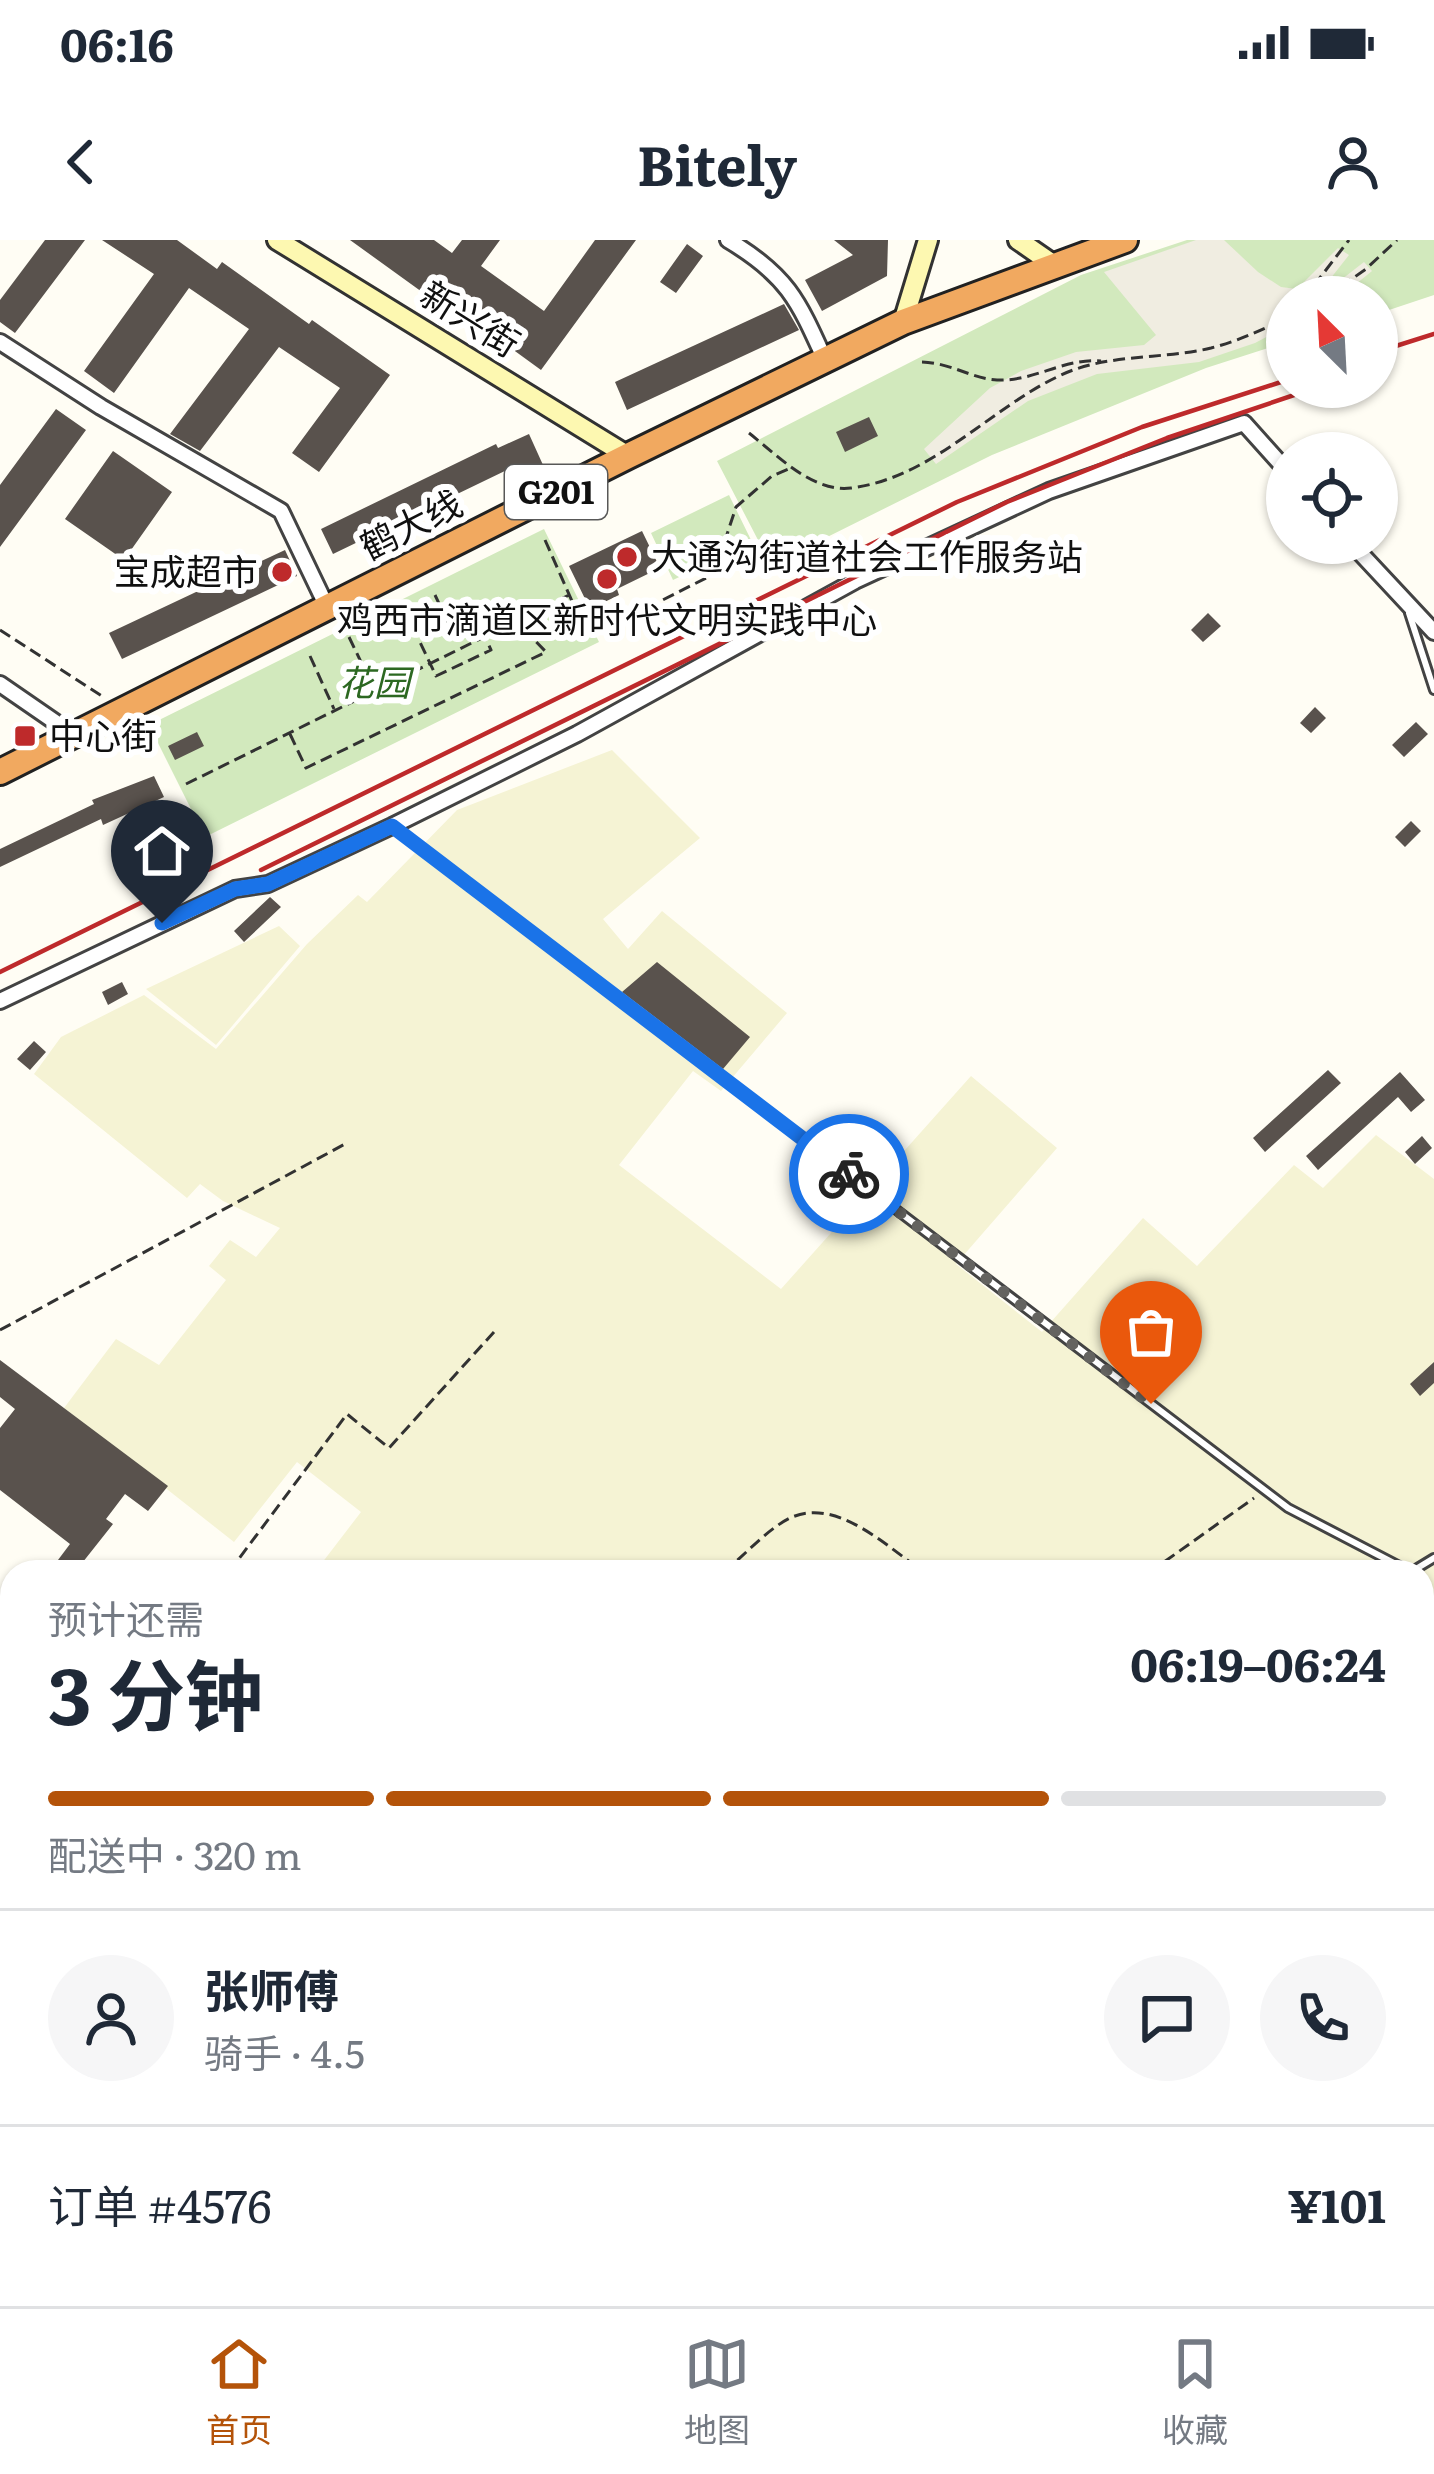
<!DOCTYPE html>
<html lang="zh">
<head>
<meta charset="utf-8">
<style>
	body { margin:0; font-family:Literata,"Noto Sans SC",serif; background:#f6f6f7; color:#1f2937; height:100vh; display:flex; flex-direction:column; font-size:45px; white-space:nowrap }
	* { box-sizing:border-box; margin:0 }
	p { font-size:39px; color:#747a83 }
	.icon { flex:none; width:66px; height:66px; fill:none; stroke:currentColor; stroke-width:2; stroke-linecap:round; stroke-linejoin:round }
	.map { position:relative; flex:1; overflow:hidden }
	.sheet { position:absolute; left:0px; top:1320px; width:1434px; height:747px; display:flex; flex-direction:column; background:#fff; border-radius:36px 36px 0 0; box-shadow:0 3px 9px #0004 }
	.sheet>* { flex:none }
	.needle { width:78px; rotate:336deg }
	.tools { position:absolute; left:1266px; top:36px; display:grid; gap:24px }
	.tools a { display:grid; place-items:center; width:132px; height:132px; border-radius:50%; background:#fff; box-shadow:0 3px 9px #0004; font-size:60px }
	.pin { position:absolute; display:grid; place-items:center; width:102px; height:102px; color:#fff; margin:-123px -51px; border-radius:50% 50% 50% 0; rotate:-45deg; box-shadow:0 0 12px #0007 }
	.pin .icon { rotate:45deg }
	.courier { position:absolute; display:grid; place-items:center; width:120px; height:120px; margin:-60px; border:9px solid #1a73e8; border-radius:50%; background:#fff; color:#222; box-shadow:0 3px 15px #0007 }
	.head em { font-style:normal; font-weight:700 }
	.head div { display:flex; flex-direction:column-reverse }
	.head { display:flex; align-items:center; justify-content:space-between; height:204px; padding:0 48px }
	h1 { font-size:78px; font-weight:700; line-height:90px }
	.bar { display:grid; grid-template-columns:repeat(4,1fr); gap:18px 12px; align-content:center; height:144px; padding:0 48px }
	.bar i { height:15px; border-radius:9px; background:#e0e1e3 }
	.bar .active { background:#b45309 }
	.bar p { grid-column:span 4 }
	.line { display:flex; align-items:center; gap:30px; padding:0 48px; border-top:3px solid #e0e1e3 }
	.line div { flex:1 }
	.round { display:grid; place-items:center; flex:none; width:126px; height:126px; border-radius:63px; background:#f6f6f7 }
	.status { display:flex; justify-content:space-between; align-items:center; height:84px; padding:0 60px; background:#fff; direction:ltr }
	.status svg { height:33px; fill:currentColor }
	header { display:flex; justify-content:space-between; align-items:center; height:156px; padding:0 48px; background:#fff; font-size:54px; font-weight:700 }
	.tabs { display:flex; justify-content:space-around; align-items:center; height:168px; border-top:3px solid #e0e1e3; background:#fff; font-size:33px; color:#747a83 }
	.tabs a { display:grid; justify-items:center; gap:6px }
	.tabs .active { color:#b45309 }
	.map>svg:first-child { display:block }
	.farmland { fill:#f5f3d4 }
	.green { fill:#d2e9bd }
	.forest { fill:#b5da9d }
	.plaza { fill:#f0ede1 }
	.building { fill:#59524d }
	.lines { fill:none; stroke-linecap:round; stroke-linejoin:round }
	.lane-casing { stroke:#434343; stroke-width:12 }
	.street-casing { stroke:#434343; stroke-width:20 }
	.secondary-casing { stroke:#323232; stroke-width:24 }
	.highway-casing { stroke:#212121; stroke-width:30 }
	.path { stroke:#323232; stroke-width:3; stroke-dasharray:12 6; stroke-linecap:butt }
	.lane { stroke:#fff; stroke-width:6 }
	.street { stroke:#fff; stroke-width:14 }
	.secondary { stroke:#fdf8b1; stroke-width:18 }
	.highway { stroke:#f1a960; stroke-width:24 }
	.rail { stroke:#be2a2b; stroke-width:4.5 }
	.done { stroke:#646360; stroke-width:12; stroke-dasharray:0 21.6 }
	.route { stroke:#1a73e8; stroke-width:15 }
	.poi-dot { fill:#be2a2b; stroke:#fff; stroke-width:4.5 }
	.labels { text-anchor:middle; stroke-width:12; stroke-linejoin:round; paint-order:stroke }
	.shield { fill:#fff; stroke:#585858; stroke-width:3 }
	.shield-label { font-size:33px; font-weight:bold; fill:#101010 }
	.street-label { font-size:36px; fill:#101010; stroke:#fff }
	.poi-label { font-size:36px; fill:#101010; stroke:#fff; text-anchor:start }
	.park-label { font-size:36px; font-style:italic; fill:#2c6821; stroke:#fff }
</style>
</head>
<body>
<div class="status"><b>06:16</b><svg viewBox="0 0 49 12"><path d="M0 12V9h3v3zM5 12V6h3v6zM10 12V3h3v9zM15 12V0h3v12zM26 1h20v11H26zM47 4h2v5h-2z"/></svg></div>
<header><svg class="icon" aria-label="back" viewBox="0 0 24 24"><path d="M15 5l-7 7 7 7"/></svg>Bitely<svg class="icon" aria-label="person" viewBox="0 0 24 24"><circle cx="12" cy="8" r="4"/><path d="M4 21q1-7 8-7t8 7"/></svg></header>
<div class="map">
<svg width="1434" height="2066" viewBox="0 0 1434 2066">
	<rect width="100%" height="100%" fill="#fffdf4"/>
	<path class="farmland" d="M612 510 700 598 603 679 628 709 662 671 787 773 721 851 693 831 619 925 781 1049 971 836 1057 908 956 1024 1042 1092 1143 978 1197 1026 1294 925 1323 948 1376 895 1434 939V2066H0V1957H12V2055H1422V1332H315L361 1272 297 1222 234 1302 64 1168 116 1099 159 1125 226 1040 209 1026 230 1000 256 1017 280 988 223 961 200 944 187 958 34 834 61 797 144 755 216 809 307 704 358 655 367 662 457 570Z
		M279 686 300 706 216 805 146 749Z"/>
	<path class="green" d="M1187 0H1434V55L1377 74V57H1287V102L1206 128 992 215 771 325 717 221 1081 35Z
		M729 255 752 302 673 340 651 293Z
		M544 289 599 402 205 597 149 485Z"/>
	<path class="forest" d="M0 1702 12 1711V1862L2 1863Z"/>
	<path class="plaza" d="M1196 0H1224L1258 32 1281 47 1297 49 1338 8 1349 15 1323 48 1337 43 1364 22 1372 31 1340 57H1287V86L1255 103 1199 122 1097 134 1028 161 936 224 924 209 990 148 1021 131 1076 112 1144 105 1156 95 1104 32Z"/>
	<path class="building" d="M45 0H85L15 93 0 82V60Z
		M102 0H177L217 29 222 22 309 84 312 80 390 135 319 232 292 213 340 148 279 107 200 211 170 194 249 89 189 48 114 153 84 131 154 34Z
		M350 0H434L452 13 462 0H500L481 26 544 71 595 0H636L541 130 452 65 447 70Z
		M834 0H888L887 36 822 71 805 40 853 15Z
		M687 4 703 16 676 53 660 42Z
		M784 64 799 90 627 170 615 142Z
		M56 169 86 190 0 307V245Z
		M869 177 878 196 845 212 836 192Z
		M529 194 543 225 515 238 511 228 333 314 321 289 496 204 498 208Z
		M113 211 172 252 124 320 65 279Z
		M642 291 660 328 617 349 619 355 590 369 569 326Z
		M285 310 297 336 122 419 109 393Z
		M1208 373 1221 386 1203 402 1191 390Z
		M1315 467 1326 478 1311 493 1300 483Z
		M1416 482 1428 494 1404 517 1392 505Z
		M197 492 204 506 175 520 168 506Z
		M154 536 164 557 103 585 101 579 0 627V609L94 564 92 560Z
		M1411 581 1421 591 1405 607 1395 597Z
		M270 657 281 667 244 702 234 691Z
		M657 722 750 797 723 829 622 752Z
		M122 742 128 754 108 765 102 752Z
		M34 801 46 812 30 830 17 819Z
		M1328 830 1341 843 1265 912 1253 898Z
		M1400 832 1425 860 1411 872 1398 857 1318 930 1306 916Z
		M1422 896 1432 908 1415 924 1405 912Z
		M0 1120 168 1246 148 1271 125 1254 106 1279 113 1284 75 1332H49L70 1304 0 1250V1188L15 1169 0 1157Z
		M1434 1122V1143L1420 1156 1410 1144Z"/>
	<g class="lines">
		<defs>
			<path id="lane" d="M1409 373 1434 450
				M395 588 1288 1268 1411 1332 1434 1318
				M359 2066 375 2055"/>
			<path id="street" d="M728 0C787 35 798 60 825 120
				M0 102 101 167 281 271 327 367
				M1351 303 1434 392
				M0 444 74 495
				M0 761 235 649 268 644 392 586 577 494 855 341 1049 251 1244 183 1287 231
				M0 1486 12 1470
				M1147 2055 1164 2066"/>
			<path id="secondary" d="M277 0 628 216
				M1018 0 1057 27
				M903 82 928 0"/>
			<path id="highway" d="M0 532 628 216 903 82 1125 0"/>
		</defs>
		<use href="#lane" class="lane-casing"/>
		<use href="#street" class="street-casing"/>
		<use href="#secondary" class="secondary-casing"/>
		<use href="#highway" class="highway-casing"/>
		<path class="path" d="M1300 57 1319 39 1349 0
			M1326 57 1366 29 1397 0
			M922 122C952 123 972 139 997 140 1033 142 1063 118 1101 121
			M749 193C777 215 813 253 851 248 932 238 989 169 1059 136 1106 113 1161 120 1211 108 1238 101 1262 90 1287 78
			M545 300 583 386
			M435 355 449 385
			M474 373 491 410 436 436 419 400Z
			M578 375 589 371 631 376 714 334 736 267 772 236 791 228
			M0 390 105 458
			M349 397 374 449
			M310 416 334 469
			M290 494 306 528 546 412 516 381
			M186 544 569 355
			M0 1090 345 904
			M229 1332 347 1174 389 1208 494 1092
			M724 1332C745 1315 766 1290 790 1278 837 1256 888 1308 924 1332
			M1150 1332 1254 1258"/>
		<use href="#lane" class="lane"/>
		<use href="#street" class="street"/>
		<use href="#secondary" class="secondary"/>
		<use href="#highway" class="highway"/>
		<path class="rail" d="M1377 112 1434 94
			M261 630 1007 262 1167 198 1318 147
			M0 732 957 262 1142 187 1287 140"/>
	</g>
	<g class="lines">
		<path class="done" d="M849 934 1151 1164"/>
		<path class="route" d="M162 683 235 649 268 644 392 586 849 934"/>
	</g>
	<g class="poi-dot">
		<circle cx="627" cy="317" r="12"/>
		<circle cx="282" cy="332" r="12"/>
		<circle cx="607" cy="339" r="12"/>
		<rect x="13" y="484" width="24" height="24" rx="6"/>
	</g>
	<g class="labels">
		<rect class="shield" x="505" y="225" width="102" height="54" rx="9"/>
		<g class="shield-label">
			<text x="556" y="264">G201</text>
		</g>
		<g class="street-label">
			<text transform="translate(470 79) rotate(32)" y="13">新兴街</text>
			<text transform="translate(411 285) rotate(-27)" y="13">鹤大线</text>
		</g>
		<g class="poi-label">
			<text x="651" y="330">大通沟街道社会工作服务站</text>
			<text x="258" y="345" text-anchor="end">宝成超市</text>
			<text x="607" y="393" text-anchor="middle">鸡西市滴道区新时代文明实践中心</text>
			<text x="49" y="509">中心街</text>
		</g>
		<g class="park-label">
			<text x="374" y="456">花园</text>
		</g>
	</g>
</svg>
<div class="tools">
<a><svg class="needle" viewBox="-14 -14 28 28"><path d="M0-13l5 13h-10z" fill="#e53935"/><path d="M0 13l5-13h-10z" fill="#747a83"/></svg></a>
<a><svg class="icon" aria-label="locate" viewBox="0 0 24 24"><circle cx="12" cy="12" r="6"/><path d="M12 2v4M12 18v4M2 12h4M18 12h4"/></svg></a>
</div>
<div class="pin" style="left:1151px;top:1164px;background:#ea580c"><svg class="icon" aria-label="bag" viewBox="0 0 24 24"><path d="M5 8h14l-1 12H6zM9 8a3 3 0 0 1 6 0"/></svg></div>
<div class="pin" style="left:162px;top:683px;background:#1f2937"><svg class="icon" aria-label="home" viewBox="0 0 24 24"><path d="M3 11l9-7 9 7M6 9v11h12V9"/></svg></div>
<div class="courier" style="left:849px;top:934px"><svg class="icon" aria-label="bike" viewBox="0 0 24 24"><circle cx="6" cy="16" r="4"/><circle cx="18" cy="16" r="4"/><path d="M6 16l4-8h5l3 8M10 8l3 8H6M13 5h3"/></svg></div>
<section class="sheet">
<div class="head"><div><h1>3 分钟</h1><p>预计还需</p></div><em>06:19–06:24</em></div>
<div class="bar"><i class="active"></i><i class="active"></i><i class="active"></i><i></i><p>配送中 · 320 m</p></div>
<div class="line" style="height:216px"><a class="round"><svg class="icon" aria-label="person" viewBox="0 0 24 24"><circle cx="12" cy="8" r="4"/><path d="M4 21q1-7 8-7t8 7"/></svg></a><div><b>张师傅</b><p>骑手 · 4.5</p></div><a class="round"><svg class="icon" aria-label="chat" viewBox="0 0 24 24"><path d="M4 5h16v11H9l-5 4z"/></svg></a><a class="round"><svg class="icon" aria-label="phone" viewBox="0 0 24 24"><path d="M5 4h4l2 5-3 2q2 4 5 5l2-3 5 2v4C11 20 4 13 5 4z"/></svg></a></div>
<div class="line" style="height:156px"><div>订单 #4576</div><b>¥101</b></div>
</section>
</div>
<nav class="tabs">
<a class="active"><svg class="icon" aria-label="home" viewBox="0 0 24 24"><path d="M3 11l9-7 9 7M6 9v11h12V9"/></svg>首页</a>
<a><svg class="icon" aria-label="map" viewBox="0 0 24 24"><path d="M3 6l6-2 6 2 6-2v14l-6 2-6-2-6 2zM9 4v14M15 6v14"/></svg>地图</a>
<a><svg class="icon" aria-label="saved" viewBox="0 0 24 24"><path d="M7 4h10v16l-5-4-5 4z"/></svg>收藏</a>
</nav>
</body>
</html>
